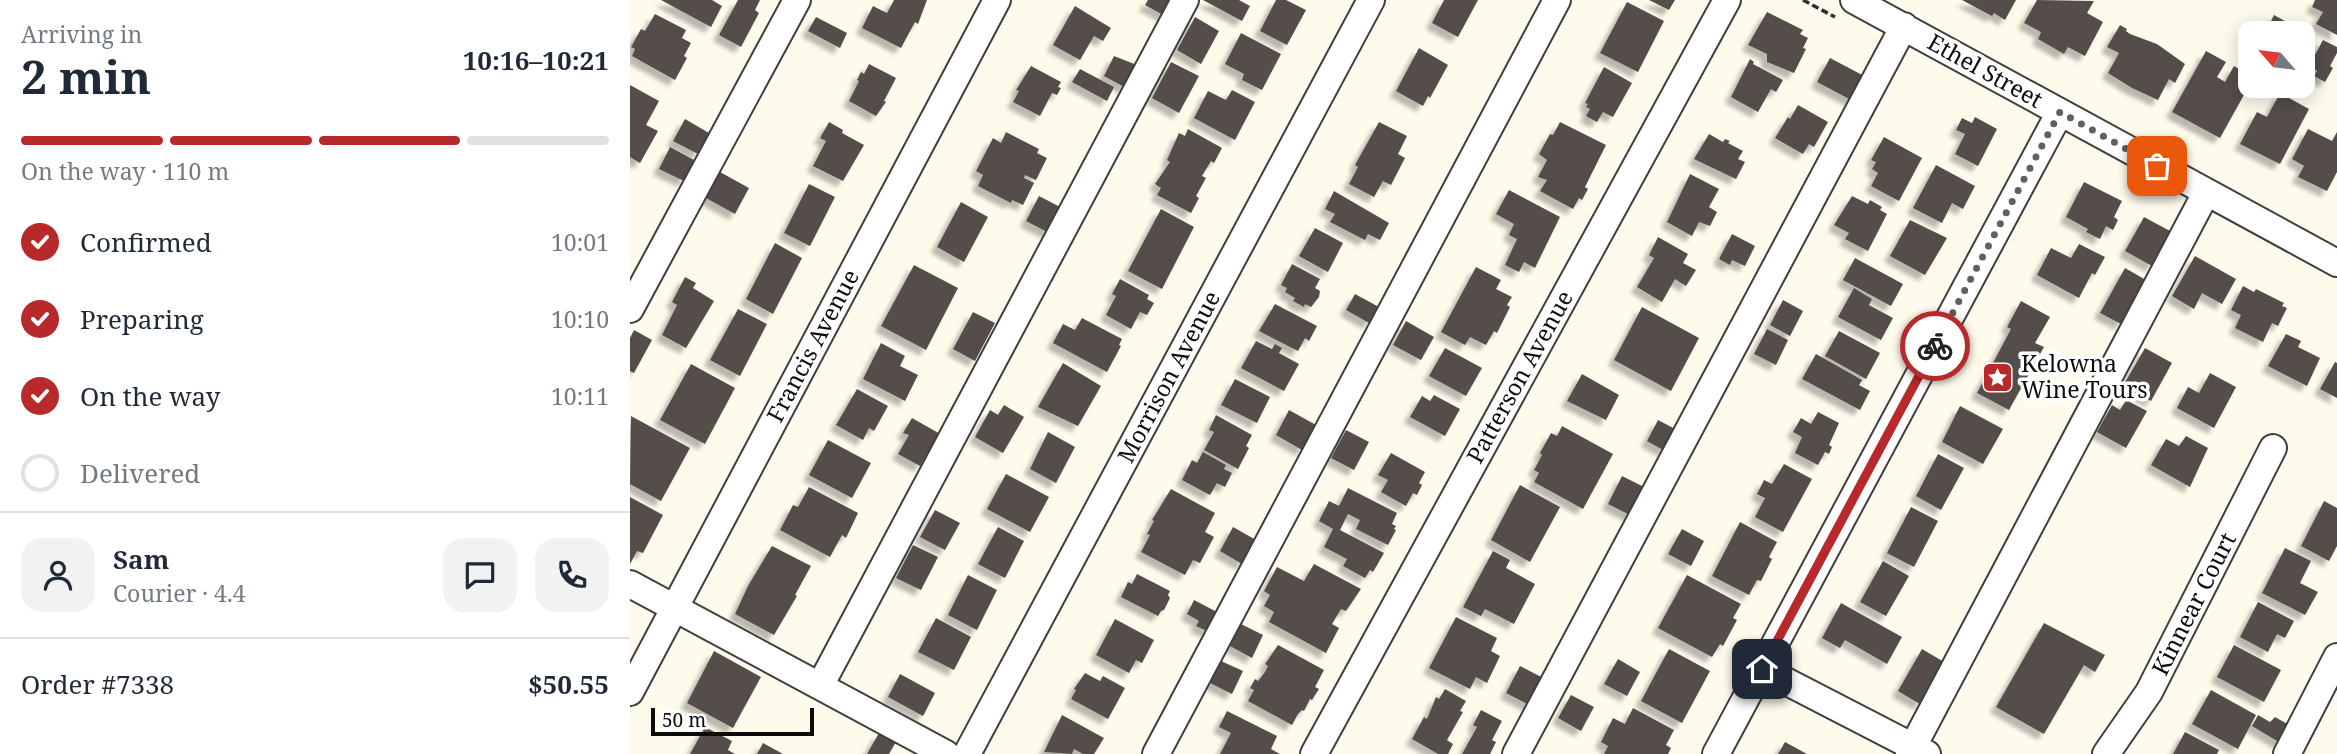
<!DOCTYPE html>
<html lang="en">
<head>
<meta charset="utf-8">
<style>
	body { margin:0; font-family:"Noto Serif",serif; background:#f2f2f3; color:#1f2937; height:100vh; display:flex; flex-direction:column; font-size:26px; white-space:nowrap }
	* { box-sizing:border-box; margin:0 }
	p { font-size:23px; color:#747a83 }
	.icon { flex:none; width:38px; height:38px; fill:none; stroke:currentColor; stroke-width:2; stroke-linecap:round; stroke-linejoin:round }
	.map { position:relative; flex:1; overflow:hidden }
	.side { display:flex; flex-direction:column; background:#fff; width:630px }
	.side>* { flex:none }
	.needle { width:46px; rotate:298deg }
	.controls { position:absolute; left:1608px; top:21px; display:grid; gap:14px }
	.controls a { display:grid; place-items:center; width:77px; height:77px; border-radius:14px; background:#fff; box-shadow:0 4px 18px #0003; font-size:35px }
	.scale { position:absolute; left:21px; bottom:18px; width:163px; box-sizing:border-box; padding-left:7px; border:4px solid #0c0c0c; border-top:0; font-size:19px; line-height:24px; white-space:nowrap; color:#0c0c0c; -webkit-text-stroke:5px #fff; paint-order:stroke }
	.pin { position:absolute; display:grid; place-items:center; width:60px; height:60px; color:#fff; margin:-30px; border-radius:14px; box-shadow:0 4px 10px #0006 }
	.courier { position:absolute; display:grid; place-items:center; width:70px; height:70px; margin:-35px; border:5px solid #b8292b; border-radius:50%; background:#fff; color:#222; box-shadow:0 2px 9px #0007 }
	.summary em { font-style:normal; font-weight:700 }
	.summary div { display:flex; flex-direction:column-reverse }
	.summary { display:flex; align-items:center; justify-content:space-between; height:119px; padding:0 21px }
	h1 { font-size:46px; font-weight:700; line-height:52px }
	.bar { display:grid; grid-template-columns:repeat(4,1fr); gap:10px 7px; align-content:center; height:84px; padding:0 21px }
	.bar i { height:9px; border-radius:5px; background:#e0e1e3 }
	.bar .on { background:#b8292b }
	.bar p { grid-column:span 4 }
	.line { display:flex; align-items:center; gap:18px; padding:0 21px; border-top:2px solid #e0e1e3 }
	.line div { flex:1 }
	.round { display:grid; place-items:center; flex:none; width:74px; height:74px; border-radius:21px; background:#f2f2f3 }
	ol { padding:0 21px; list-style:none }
	li { display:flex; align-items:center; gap:21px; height:77px }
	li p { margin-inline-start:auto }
	li .icon { padding:7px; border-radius:50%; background:#b8292b; color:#fff; stroke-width:4 }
	li:last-child { color:#747a83 }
	li i { width:38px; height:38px; border:4px solid #e0e1e3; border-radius:50% }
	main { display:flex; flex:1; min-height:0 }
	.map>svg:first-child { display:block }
	.building { fill:#554e49; filter:url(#shadow) }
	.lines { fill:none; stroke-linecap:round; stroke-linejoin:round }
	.minor-casing { stroke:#3f3f3f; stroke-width:30 }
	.path { stroke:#2e2e2e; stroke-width:3.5; stroke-dasharray:7 3.5; stroke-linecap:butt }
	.minor { stroke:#fff; stroke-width:26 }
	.done { stroke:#61605a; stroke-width:7; stroke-dasharray:0 12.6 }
	.route { stroke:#b8292b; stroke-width:9 }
	.labels { text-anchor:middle; stroke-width:7; stroke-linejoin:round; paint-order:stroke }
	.street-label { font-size:23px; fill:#0c0c0c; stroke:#fff }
	.poi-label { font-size:23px; fill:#0c0c0c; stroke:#fff; text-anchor:start }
</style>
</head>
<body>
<main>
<section class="side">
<div class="summary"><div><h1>2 min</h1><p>Arriving in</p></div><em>10:16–10:21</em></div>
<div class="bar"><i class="on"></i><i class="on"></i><i class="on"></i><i></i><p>On the way · 110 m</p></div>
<ol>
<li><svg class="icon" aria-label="check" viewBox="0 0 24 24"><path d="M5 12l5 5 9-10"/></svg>Confirmed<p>10:01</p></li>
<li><svg class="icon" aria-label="check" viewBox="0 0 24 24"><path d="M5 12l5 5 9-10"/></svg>Preparing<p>10:10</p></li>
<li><svg class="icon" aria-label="check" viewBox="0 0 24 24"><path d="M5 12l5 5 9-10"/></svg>On the way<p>10:11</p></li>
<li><i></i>Delivered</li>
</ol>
<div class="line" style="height:126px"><a class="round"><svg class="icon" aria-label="person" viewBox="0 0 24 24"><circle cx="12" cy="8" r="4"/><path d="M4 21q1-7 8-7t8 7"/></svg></a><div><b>Sam</b><p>Courier · 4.4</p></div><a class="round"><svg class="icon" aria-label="chat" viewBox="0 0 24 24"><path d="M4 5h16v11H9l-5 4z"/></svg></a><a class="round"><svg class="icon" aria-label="phone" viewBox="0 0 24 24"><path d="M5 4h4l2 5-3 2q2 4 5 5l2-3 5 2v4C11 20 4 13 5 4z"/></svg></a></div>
<div class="line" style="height:91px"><div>Order #7338</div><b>$50.55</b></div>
</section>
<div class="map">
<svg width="1707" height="754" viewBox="0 0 1707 754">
	<defs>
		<filter id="shadow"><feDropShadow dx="-6" dy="6" stdDeviation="2" flood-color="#0004"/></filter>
	</defs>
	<rect width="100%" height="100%" fill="#fefbec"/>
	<path class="building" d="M31 0H82L92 6 81 27Z
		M108 0H130L125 10 129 13 111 47 89 35Z
		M264 0H297L288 24 285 22 271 48 232 28 243 6 257 13Z
		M518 0H543L535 16 515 5Z
		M573 0H609L620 6 612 21Z
		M646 0H656L676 10 657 45 630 31Z
		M814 0H848L828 37 802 23Z
		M1019 0H1045L1039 10Z
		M1332 0H1386L1375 20 1364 13 1362 16Z
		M1407 0 1464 1 1457 13 1473 22 1455 56 1438 47 1434 54 1408 39 1411 32 1394 23Z
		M1685 0H1707V35L1686 24 1693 12 1682 7Z
		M997 2 1034 21 1008 72 970 53Z
		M445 6 481 28 473 41 464 36 450 60 423 45Z
		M1137 12 1173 30 1170 34 1178 38 1173 48 1176 49 1164 73 1137 62V54L1118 45Z
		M25 14 56 30 52 38 61 43 54 56 57 58 45 80 2 56 5 49 1 47 11 29 15 31Z
		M1644 15 1662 25 1658 33H1635Z
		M186 17 217 33 210 48 178 31Z
		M565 17 589 31 571 64 547 50Z
		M1490 25 1497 29 1496 31 1500 34 1527 44 1555 64 1545 83 1539 79 1528 100 1502 88 1478 73 1489 53 1477 47Z
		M611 33 651 54 632 90 612 80 614 74 595 64Z
		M1693 40 1707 47V53L1700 66 1703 68 1695 82 1684 76 1687 71 1679 66Z
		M789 48 818 65 800 98 798 96 793 106 766 91Z
		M1576 51 1596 62 1587 77 1595 82 1604 66 1620 76V84L1590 138 1542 112Z
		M484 56 507 65 496 88 474 76Z
		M1200 58 1238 78 1225 102 1187 82Z
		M1120 59 1124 62 1123 64 1153 80 1146 92 1141 89 1128 112 1101 97Z
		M541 62 569 76 549 113 522 98Z
		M239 64 266 78 254 101 256 102 246 116 219 101 229 81 227 80 231 72 234 74Z
		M401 66 431 82 428 87 431 88 427 95 422 93 410 116 383 102 389 91 386 90Z
		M974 67 1002 83 983 117 973 112 967 122 956 116 960 109 956 107 958 104 955 103Z
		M450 69 484 87 477 101 442 82Z
		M0 85 29 101 16 125 28 131 10 163 0 157Z
		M602 90 625 102 605 140 564 118 578 91 596 100Z
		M1650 93 1679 109 1650 164 1610 144 1627 112 1637 117Z
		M1168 105 1198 122 1184 147 1179 144 1173 154 1145 138 1158 117 1160 119Z
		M1345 117 1367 129 1348 166 1325 154 1335 134 1326 130 1332 118 1342 123Z
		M55 119 79 133 68 154 43 141Z
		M199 122 213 130 212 133 234 145 213 181 183 166 196 141 190 138Z
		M749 122 777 136 768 154 775 158 761 185 753 181 744 197 719 184 728 167 725 165Z
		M930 122 976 145 955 187 958 189 952 200 949 198 943 209 910 191 917 180 908 177 917 160 909 154 920 134 923 135Z
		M558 129 592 148 584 163 581 161 572 176 576 178 566 196 569 198 561 213 527 195 531 188 525 184 540 162 537 160 549 133 555 136Z
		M1678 129 1702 141 1707 132V172L1697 191 1668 177 1674 166 1662 159Z
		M376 132 409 149 407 153 417 158 406 180 395 175 394 178 404 183 393 205 382 200 381 203 348 186 353 175 346 171 363 138 371 143Z
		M1079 134 1093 142 1095 139 1100 141 1098 143 1113 151 1108 159 1115 162 1106 179 1064 159Z
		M1254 137 1292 158 1269 201 1241 186 1248 173 1242 169 1246 162 1241 160Z
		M40 147 64 160 54 181 29 169Z
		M1306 165 1345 186 1333 209 1322 203 1312 223 1283 208Z
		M90 172 119 188 105 214 76 198Z
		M1060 174 1089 189 1079 207 1087 212 1080 226 1069 222 1062 236 1037 222Z
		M1454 182 1492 201 1484 217 1488 220 1483 230 1476 226 1470 239 1456 232 1458 229 1436 217Z
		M179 184 205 197 180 246 154 233Z
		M879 190 930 217 905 268 894 262 889 272 875 265 887 239 879 235 884 224 866 214Z
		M704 191 759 223 750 240 738 234 735 240 700 222 705 214 695 209Z
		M409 196 432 208 419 233 396 221Z
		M1222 196 1238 204 1240 200 1252 207 1250 210 1257 214 1238 251 1215 239 1219 233 1204 225Z
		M331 202 358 217 334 262 307 247Z
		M531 209 564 227 532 289 498 271Z
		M1514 217 1540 231 1522 266 1495 251Z
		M1280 220 1317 238 1295 275 1260 256Z
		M685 228 713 243 698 272 669 256Z
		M1102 234 1125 246 1115 266 1102 260 1100 265 1089 259Z
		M1028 237 1058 254 1053 263 1066 270 1056 286 1045 279 1032 302 1007 287 1024 258 1019 255Z
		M145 243 172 258 143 314 116 299Z
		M1449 244 1475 257 1465 275 1462 273 1449 298 1407 275 1421 248 1441 258Z
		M1565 256 1606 279 1592 304 1572 293 1564 309 1542 296Z
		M1225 258 1273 284 1261 306 1213 280Z
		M662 264 690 279 685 288 690 291 689 297 681 307 675 304 674 307 663 301 665 298 655 292 657 288 651 285Z
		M284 265 328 288 296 350 251 326Z
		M846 267 871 280 866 289 882 297 877 305 880 307 867 333 864 331 856 345 840 337 835 345 811 332Z
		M1495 268 1516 280 1501 311 1499 309 1491 324 1470 313Z
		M55 277 66 283 63 288 84 301 56 348 32 335 47 305 42 302Z
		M490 279 519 295 517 299 524 303 517 315 510 312 501 329 476 315 486 296 482 294Z
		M1613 286 1624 292 1626 289 1654 303 1652 306 1657 308 1648 326 1642 323 1633 342 1605 328 1611 315 1601 310Z
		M1224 288 1242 299 1239 305 1263 318 1251 340 1208 317Z
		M725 294 749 307 739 323 716 310Z
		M1153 300 1173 311 1160 336 1140 325Z
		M1391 301 1420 317 1405 343 1414 347 1379 410 1347 393 1381 329 1377 327Z
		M645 304 687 326 679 341 675 338 668 351 629 331Z
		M1012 307 1069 338 1041 391 984 360Z
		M108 309 137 324 110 376 80 360Z
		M343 312 365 323 345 361 323 349Z
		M452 318 492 339 489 345 491 346 477 372 423 343 433 324 445 330Z
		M776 321 804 337 791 360 763 345Z
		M1137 329 1158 340 1146 365 1124 354Z
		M4 330 22 340 4 373 0 371V338Z
		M1209 331 1250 353 1236 379 1195 356Z
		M1656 334 1671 341 1668 347 1690 358 1677 386 1638 366Z
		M626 341 642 349 645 344 652 348 649 353 669 364 654 391 611 368Z
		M251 343 275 356 270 366 288 375 275 401 233 379Z
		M815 348 852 368 836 396 799 376Z
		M1515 348 1542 363 1521 401 1493 386Z
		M1186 354 1232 380 1229 385 1240 391 1230 410 1172 379Z
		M1705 362 1707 363V398L1690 389Z
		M433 363 471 386 448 426 408 407Z
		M61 364 105 388 75 444 30 420Z
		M1580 373 1606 387 1584 428 1547 408 1558 387 1569 393Z
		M952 374 989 395 976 420 937 401Z
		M605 379 640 397 627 423 591 405Z
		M227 389 258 406 244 431 239 428 233 440 206 425Z
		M804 395 830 409 815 436 780 417 792 396 800 401Z
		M1496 400 1517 411 1496 448 1467 432 1482 405 1490 410Z
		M374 405 394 417 373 453 345 437 360 410 368 415Z
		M1330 406 1373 429 1353 464 1312 442Z
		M659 410 686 425 672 450 646 435Z
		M1188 412 1209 423 1199 445 1202 447 1199 454 1195 452 1188 465 1165 453 1172 437 1163 432 1171 418 1181 424Z
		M586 415 622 435 616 446 619 448 608 469 574 450 584 432 579 430Z
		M1 416 60 448 31 501 0 484Z
		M282 418 312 435 305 449 301 447 290 466 268 454 279 435 273 433Z
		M1028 420 1047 430 1035 451 1017 441Z
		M932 426 983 454 953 509 904 482 909 473 904 470 912 455 910 453 921 433 927 436Z
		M716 430 739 442 724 470 701 458Z
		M418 432 445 447 426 483 400 469Z
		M1556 436 1578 448 1560 487 1521 465 1536 439 1549 446Z
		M198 440 241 463 222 498 179 475Z
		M573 452 596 465 594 469 602 473 595 487 587 483 580 495 552 480 562 460 567 463Z
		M761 453 795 472 789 483 792 485 787 495 783 493 776 506 751 492 758 480 748 475Z
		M1308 454 1334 468 1311 510 1286 496Z
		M1154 464 1182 479 1153 532 1125 517 1135 498 1127 494 1134 480 1142 484Z
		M376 474 419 497 400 532 357 509Z
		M992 476 1016 488 1002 516 978 504Z
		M890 485 930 507 900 562 861 540Z
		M179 487 228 513 216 538 212 535 200 557 150 530 163 505 168 507Z
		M718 488 767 513 762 524 766 526 764 529 766 530 758 545 726 529 730 520 718 514 710 530 754 553 743 572 740 570 735 578 713 566 717 559 694 547 703 529 689 521 699 501 709 506Z
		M541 489 585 513 575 532 584 537 570 563 563 560 555 575 511 552 520 535 517 534 524 521 522 520Z
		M0 497 33 515 13 553 7 551 0 564Z
		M1694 501 1707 508V546L1699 561 1671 546Z
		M1281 507 1308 521 1284 567 1257 553Z
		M305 510 330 523 315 550 290 537Z
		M1110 522 1147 542 1139 557 1142 559 1131 581 1127 580 1119 595 1082 576Z
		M368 527 394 541 375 578 348 564Z
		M603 527 626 540 612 564 590 551Z
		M1052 529 1074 541 1061 566 1038 554Z
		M283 545 308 557 291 590 266 578Z
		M142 546 181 566 165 595 167 596 144 635 105 614 118 586Z
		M1655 548 1681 561 1670 583 1688 592 1675 615 1632 593Z
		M863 551 880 560 876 568 905 584 884 624 855 609 851 616 833 607Z
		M1253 561 1279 576 1256 616 1230 602Z
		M684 564 731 589 716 611 711 609 702 624 709 628 696 653 639 622 644 612 634 606 640 595 634 591 647 567 674 581Z
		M507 574 540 591 538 595 540 598 534 610 531 611 528 616 491 597 498 582 502 584Z
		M338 575 367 590 347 630 318 615Z
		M1057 575 1111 604 1103 618 1107 620 1093 646 1090 644 1082 657 1028 628Z
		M564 600 589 613 579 632 566 626 569 621 557 614Z
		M1628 602 1664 621 1655 638 1647 634 1638 652 1610 637Z
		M1211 603 1272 637 1257 664 1215 640 1210 648 1192 638Z
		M826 617 867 638 861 651 870 656 857 683 846 677 840 689 799 668Z
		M306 618 341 637 324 670 288 652Z
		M485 619 524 640 512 663 506 660 499 673 466 655Z
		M1414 623 1475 655 1465 672 1454 665 1414 734 1366 707Z
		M611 624 633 635 622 658 600 646Z
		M648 645 694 670 685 687 689 689 682 700 680 699 674 711 672 710 668 714 662 725 618 701 624 690 620 688 625 679 628 681 635 672 638 666 635 664Z
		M1604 645 1651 670 1634 702 1587 677Z
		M1039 649 1080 671 1052 723 1011 701Z
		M1292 649 1314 662 1290 704 1268 691Z
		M84 651 131 677 103 728 57 703Z
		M988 659 1010 672 997 696 974 684Z
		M591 661 613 671 602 694 580 683Z
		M890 666 917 680 903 707 876 693Z
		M455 673 470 681 473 676 495 688 478 719 441 699 446 690 444 689Z
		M270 674 305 693 293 716 258 697Z
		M815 689 836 701 830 711 833 712 817 740 823 744 818 754H808L782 739 794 717 797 719 806 697 809 699Z
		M1581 690 1626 715 1608 749 1562 724Z
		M941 695 964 707 951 731 928 718Z
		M1003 708 1044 730 1036 745 1041 748 1038 754H974L978 746 971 742 983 718 995 724Z
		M851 710 872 721 862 740 866 742 860 754H832L847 727 843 725Z
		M597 711 647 736 641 749 650 754H590L601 733 589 727Z
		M432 715 474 738 464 754H453L444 749 442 754 414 752Z
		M1628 715 1640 722 1645 717 1661 726 1652 744 1622 726Z
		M75 727 102 741 98 750 105 754H60Z
		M1555 732 1589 750 1587 754H1543Z
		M249 733 266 742 259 754H237Z
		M1155 742 1177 754H1148Z
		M133 743 153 754H127Z"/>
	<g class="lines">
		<defs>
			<path id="minor" d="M1224 0 1707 263
				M0 309 167 0
				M0 584 316 754
				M1132 669 1297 754
				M190 686 555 0
				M0 692 367 0
				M337 754 741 0
				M526 754 927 0
				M684 754 1097 0
				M886 754 1274 26
				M1086 754 1430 112
				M1279 754 1576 193
				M1476 754 1519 692 1643 448
				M1657 754 1707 657"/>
		</defs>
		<use href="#minor" class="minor-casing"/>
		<path class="path" d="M1173 0 1205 17"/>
		<use href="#minor" class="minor"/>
	</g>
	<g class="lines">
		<path class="done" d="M1305 346 1430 112 1527 166"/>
		<path class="route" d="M1132 669 1305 346"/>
	</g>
	<defs>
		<symbol id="sight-square" viewBox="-11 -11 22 22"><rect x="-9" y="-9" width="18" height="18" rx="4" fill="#b8292b" stroke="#fff"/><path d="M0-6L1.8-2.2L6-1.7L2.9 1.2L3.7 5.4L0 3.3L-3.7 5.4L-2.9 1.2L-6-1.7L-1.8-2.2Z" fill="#fff"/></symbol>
	</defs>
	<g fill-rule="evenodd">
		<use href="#sight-square" x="1350" y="360" width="35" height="35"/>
	</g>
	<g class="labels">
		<g class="street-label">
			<text transform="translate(1355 71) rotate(29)" y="8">Ethel Street</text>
			<text transform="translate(183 346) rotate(-62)" y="8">Francis Avenue</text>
			<text transform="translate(539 377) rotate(-62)" y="8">Morrison Avenue</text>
			<text transform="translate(890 377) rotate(-61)" y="8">Patterson Avenue</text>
			<text transform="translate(1564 604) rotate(-63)" y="8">Kinnear Court</text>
		</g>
		<g class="poi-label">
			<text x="1391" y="372">Kelowna<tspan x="1391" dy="26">Wine Tours</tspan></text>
		</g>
	</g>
</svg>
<div class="controls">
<a><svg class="needle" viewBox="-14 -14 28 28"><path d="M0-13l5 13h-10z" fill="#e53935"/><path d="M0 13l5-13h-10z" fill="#747a83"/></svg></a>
</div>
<div class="scale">50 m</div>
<div class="pin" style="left:1527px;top:166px;background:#ea580c"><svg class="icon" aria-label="bag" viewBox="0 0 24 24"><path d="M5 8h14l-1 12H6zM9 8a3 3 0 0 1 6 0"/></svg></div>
<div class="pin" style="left:1132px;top:669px;background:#1f2937"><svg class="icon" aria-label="home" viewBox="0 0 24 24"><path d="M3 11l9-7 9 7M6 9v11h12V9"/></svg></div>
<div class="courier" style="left:1305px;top:346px"><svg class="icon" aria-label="bike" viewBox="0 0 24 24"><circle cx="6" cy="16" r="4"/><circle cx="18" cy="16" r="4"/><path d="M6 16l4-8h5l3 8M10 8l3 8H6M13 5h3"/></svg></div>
</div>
</main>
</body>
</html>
